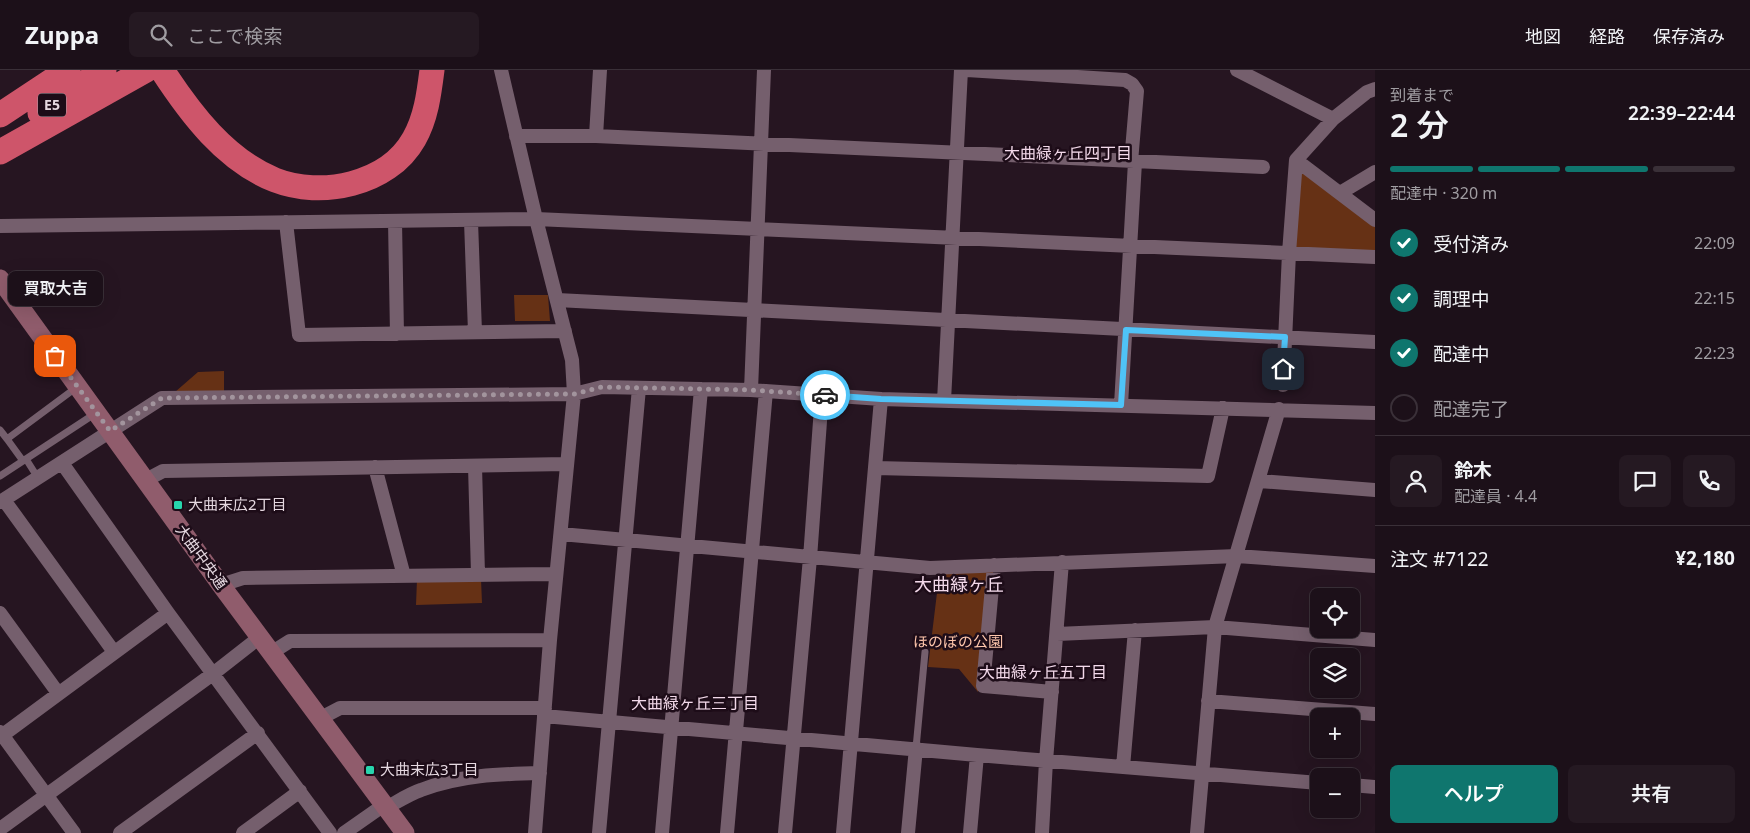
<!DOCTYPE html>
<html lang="ja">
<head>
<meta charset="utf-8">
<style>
	body { margin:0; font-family:"Noto Sans","Noto Sans JP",sans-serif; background:#251922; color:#f1f3f6; height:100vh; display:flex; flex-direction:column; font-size:19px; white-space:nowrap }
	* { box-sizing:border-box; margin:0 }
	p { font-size:16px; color:#a09da2 }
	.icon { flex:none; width:28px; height:28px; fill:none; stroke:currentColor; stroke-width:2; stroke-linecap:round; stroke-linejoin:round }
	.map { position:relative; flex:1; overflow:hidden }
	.sheet { display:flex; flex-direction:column; background:#1c1019; width:375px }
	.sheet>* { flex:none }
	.controls { position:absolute; left:1310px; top:518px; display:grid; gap:10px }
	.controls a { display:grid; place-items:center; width:50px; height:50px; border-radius:8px; background:#1c1019; box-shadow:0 5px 20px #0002,0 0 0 1px #3a3038; font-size:25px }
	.pin { position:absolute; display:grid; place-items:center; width:42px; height:42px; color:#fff; margin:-21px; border-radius:10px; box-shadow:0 2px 8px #0006 }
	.courier { position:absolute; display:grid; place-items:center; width:50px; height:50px; margin:-25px; border:4px solid #4fc3f7; border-radius:50%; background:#fff; color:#222; box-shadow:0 1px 6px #0007 }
	.bubble { position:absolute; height:35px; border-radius:8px; background:#1c1019; box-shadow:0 5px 20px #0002,0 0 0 1px #3a3038; font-size:16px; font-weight:600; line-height:35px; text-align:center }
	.head em { font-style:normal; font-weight:600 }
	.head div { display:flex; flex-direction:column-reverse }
	.head { display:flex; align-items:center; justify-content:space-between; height:85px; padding:0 15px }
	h1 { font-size:32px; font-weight:600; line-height:38px }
	.bar { display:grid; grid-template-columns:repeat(4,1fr); gap:8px 5px; align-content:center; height:60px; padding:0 15px }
	.bar i { height:6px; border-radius:4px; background:#3a3038 }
	.bar .on { background:#0f766e }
	.bar p { grid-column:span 4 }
	.line { display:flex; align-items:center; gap:12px; padding:0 15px; border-top:1px solid #3a3038 }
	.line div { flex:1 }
	.round { display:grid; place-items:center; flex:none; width:52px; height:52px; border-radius:8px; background:#251922 }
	ol { padding:0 15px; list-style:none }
	li { display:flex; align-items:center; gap:15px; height:55px }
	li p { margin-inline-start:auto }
	li .icon { padding:5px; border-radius:50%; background:#0f766e; color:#fff; stroke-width:4 }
	li:last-child { color:#a09da2 }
	li i { width:28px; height:28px; border:2px solid #3a3038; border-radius:50% }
	.action { display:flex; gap:10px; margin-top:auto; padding:10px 15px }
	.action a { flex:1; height:58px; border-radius:8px; background:#0f766e; color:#fff; font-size:20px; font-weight:600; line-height:58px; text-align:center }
	.action a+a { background:#251922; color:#f1f3f6 }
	header { display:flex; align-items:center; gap:30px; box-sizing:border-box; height:70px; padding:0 25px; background:#1c1019; border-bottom:1px solid #3a3038 }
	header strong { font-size:24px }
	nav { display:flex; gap:28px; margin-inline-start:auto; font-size:18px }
	.search { width:350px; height:45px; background:#251922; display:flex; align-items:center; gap:12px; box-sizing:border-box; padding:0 18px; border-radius:8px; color:#a09da2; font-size:19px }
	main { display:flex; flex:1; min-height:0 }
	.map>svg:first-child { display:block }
	.green { fill:#663115 }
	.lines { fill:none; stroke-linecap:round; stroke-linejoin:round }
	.service { stroke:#755f6d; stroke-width:7 }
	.minor { stroke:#755f6d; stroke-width:14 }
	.secondary { stroke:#905c6c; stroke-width:19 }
	.motorway { stroke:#ce556a; stroke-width:25 }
	.done { stroke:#a2949d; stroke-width:5; stroke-dasharray:0 9 }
	.route { stroke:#4fc3f7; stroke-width:6 }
	.poi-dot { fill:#28d5ad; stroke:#1d0c18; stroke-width:2 }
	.labels { text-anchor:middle; stroke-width:5; stroke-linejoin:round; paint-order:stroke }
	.shield { fill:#1d0c18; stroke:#a99ba4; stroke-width:1 }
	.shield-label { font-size:14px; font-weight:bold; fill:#e5d8e0 }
	.poi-label { font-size:15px; fill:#e5d8e0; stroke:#1d0c18; text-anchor:start }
	.street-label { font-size:15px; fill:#e5d8e0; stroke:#1d0c18 }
	.park-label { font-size:15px; fill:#fec6ac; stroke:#1d0c18 }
	.neighbourhood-label { font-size:16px; fill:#f3d9ea; stroke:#1d0c18 }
	.quarter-label { font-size:18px; fill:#f3d9ea; stroke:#1d0c18 }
</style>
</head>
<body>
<header>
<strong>Zuppa</strong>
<div class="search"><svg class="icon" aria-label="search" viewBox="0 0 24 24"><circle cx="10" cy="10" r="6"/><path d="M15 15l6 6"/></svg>ここで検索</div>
<nav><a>地図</a><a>経路</a><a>保存済み</a></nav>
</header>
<main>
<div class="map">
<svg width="1375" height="763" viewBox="0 0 1375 763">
	<rect width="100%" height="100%" fill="#261521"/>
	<path class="green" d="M1296 90 1375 150V187L1289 183Z
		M514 225H548L550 251H515Z
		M224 301V323L175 322 198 302Z
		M994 495 978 622 959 599 928 597 940 498Z
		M417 509H481L482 533 416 535Z"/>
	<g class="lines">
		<path class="service" d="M0 360 7 369 77 317
			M7 369 23 391
			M26 389 38 408
			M0 406 96 343
			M916 678 925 582"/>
		<path class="minor" d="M501 0 536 149 572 290 574 324 550 570 535 763
			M967 0 1125 10 1132 14 1137 21 1131 92
			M1237 0 1333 49
			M516 66H596L1263 97
			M596 66 600 0
			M1296 90 1375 150
			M1340 123 1375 102
			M395 151 397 264
			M471 151 475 262
			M286 152 299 265 565 261
			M0 156 536 149 1375 187
			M557 230 1375 272
			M1283 315 1289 183 1296 90 1333 49 1367 22 1375 19
			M751 320 764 0
			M944 331 961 0
			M1121 335 1135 92
			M62 393 168 543 330 763
			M475 396 478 504
			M375 397 404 506
			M876 398 1208 406 1223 338
			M146 410 163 401 566 394
			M1259 411 1375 420
			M4 430 114 582
			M0 432 162 328 574 324 602 317 751 320 881 329 1375 343
			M561 464 930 498 1237 486 1375 496
			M994 495 983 616 1052 622
			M221 515 243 508 556 504
			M0 543 58 623
			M1057 564 1215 557 1375 570
			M271 583 290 571 550 570
			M1208 631 1375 644
			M544 646 977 685 1319 713
			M319 649 340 638H545
			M0 662 74 763
			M0 667 168 543
			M1123 697 1135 560
			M1351 715 1375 717
			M386 738C397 732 409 724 421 720 460 705 499 704 540 703
			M0 759 214 603 260 567
			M120 763 258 663
			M243 763 300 721
			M344 763 384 735
			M599 763 639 318
			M662 763 701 319
			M727 763 766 321
			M785 763 810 488 822 324
			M843 763 881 329
			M908 763 916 678
			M970 763 977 685
			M1042 763 1046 691 1062 492
			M1197 763 1215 557 1279 339"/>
		<path class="secondary" d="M0 209 221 515 405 763"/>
		<path class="motorway" d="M162 0C190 43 225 90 275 110 321 128 388 115 414 69 426 48 429 24 432 0
			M40 43 104 0
			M0 45 68 0
			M0 82 146 0"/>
	</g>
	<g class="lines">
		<path class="done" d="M55 286 110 361 162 328 574 324 602 317 751 320 825 325"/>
		<path class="route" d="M825 325 881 329 1121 335 1126 260 1285 267 1283 299"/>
	</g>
	<g class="poi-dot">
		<rect x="173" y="430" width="10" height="10" rx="2.5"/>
		<rect x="365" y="695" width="10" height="10" rx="2.5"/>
	</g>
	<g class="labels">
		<rect class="shield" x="38" y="23.5" width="28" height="23" rx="4"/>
		<g class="shield-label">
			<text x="52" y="40">E5</text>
		</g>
		<g class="poi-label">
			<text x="188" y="440">大曲末広2丁目</text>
			<text x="380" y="705">大曲末広3丁目</text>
		</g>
		<g class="street-label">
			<text transform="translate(201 487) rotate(54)" y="5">大曲中央通</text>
		</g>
		<g class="park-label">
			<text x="958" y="577">ほのぼの公園</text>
		</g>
		<g class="neighbourhood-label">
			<text x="1068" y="89">大曲緑ヶ丘四丁目</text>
			<text x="1043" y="608">大曲緑ヶ丘五丁目</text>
			<text x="695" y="639">大曲緑ヶ丘三丁目</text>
		</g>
		<g class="quarter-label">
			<text x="959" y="521">大曲緑ヶ丘</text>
		</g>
	</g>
</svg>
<div class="controls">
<a><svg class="icon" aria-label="locate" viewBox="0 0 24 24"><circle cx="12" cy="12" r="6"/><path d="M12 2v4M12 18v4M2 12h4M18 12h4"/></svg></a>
<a><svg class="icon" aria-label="layers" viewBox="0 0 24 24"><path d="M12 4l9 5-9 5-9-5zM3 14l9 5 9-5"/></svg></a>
<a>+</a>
<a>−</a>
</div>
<div class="pin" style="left:55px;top:286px;background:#ea580c"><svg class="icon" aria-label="bag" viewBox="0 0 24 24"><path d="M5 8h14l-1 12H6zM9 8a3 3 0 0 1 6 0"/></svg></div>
<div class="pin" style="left:1283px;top:299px;background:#1f2937"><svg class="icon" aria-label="home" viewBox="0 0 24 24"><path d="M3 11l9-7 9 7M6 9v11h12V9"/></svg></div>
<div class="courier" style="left:825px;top:325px"><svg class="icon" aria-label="car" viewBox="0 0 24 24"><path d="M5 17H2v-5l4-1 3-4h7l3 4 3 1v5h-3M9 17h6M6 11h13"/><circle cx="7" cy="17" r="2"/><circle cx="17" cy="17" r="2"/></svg></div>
<div class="bubble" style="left:8px;top:201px;width:95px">買取大吉</div>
</div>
<section class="sheet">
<div class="head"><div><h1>2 分</h1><p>到着まで</p></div><em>22:39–22:44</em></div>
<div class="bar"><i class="on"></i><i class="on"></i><i class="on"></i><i></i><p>配達中 · 320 m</p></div>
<ol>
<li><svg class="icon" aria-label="check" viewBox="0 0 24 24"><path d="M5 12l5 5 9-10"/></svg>受付済み<p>22:09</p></li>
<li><svg class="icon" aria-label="check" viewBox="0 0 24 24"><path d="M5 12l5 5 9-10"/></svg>調理中<p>22:15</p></li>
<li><svg class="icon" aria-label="check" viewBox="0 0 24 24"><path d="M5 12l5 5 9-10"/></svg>配達中<p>22:23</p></li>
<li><i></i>配達完了</li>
</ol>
<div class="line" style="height:90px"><a class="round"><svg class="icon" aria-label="person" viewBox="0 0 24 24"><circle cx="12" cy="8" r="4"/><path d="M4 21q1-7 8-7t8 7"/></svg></a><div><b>鈴木</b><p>配達員 · 4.4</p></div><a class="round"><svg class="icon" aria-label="chat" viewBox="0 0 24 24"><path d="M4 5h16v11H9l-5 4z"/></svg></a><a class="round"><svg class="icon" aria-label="phone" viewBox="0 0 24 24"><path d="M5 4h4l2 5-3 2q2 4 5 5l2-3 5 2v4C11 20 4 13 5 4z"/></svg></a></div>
<div class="line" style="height:65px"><div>注文 #7122</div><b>¥2,180</b></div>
<div class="action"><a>ヘルプ</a><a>共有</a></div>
</section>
</main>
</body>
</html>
